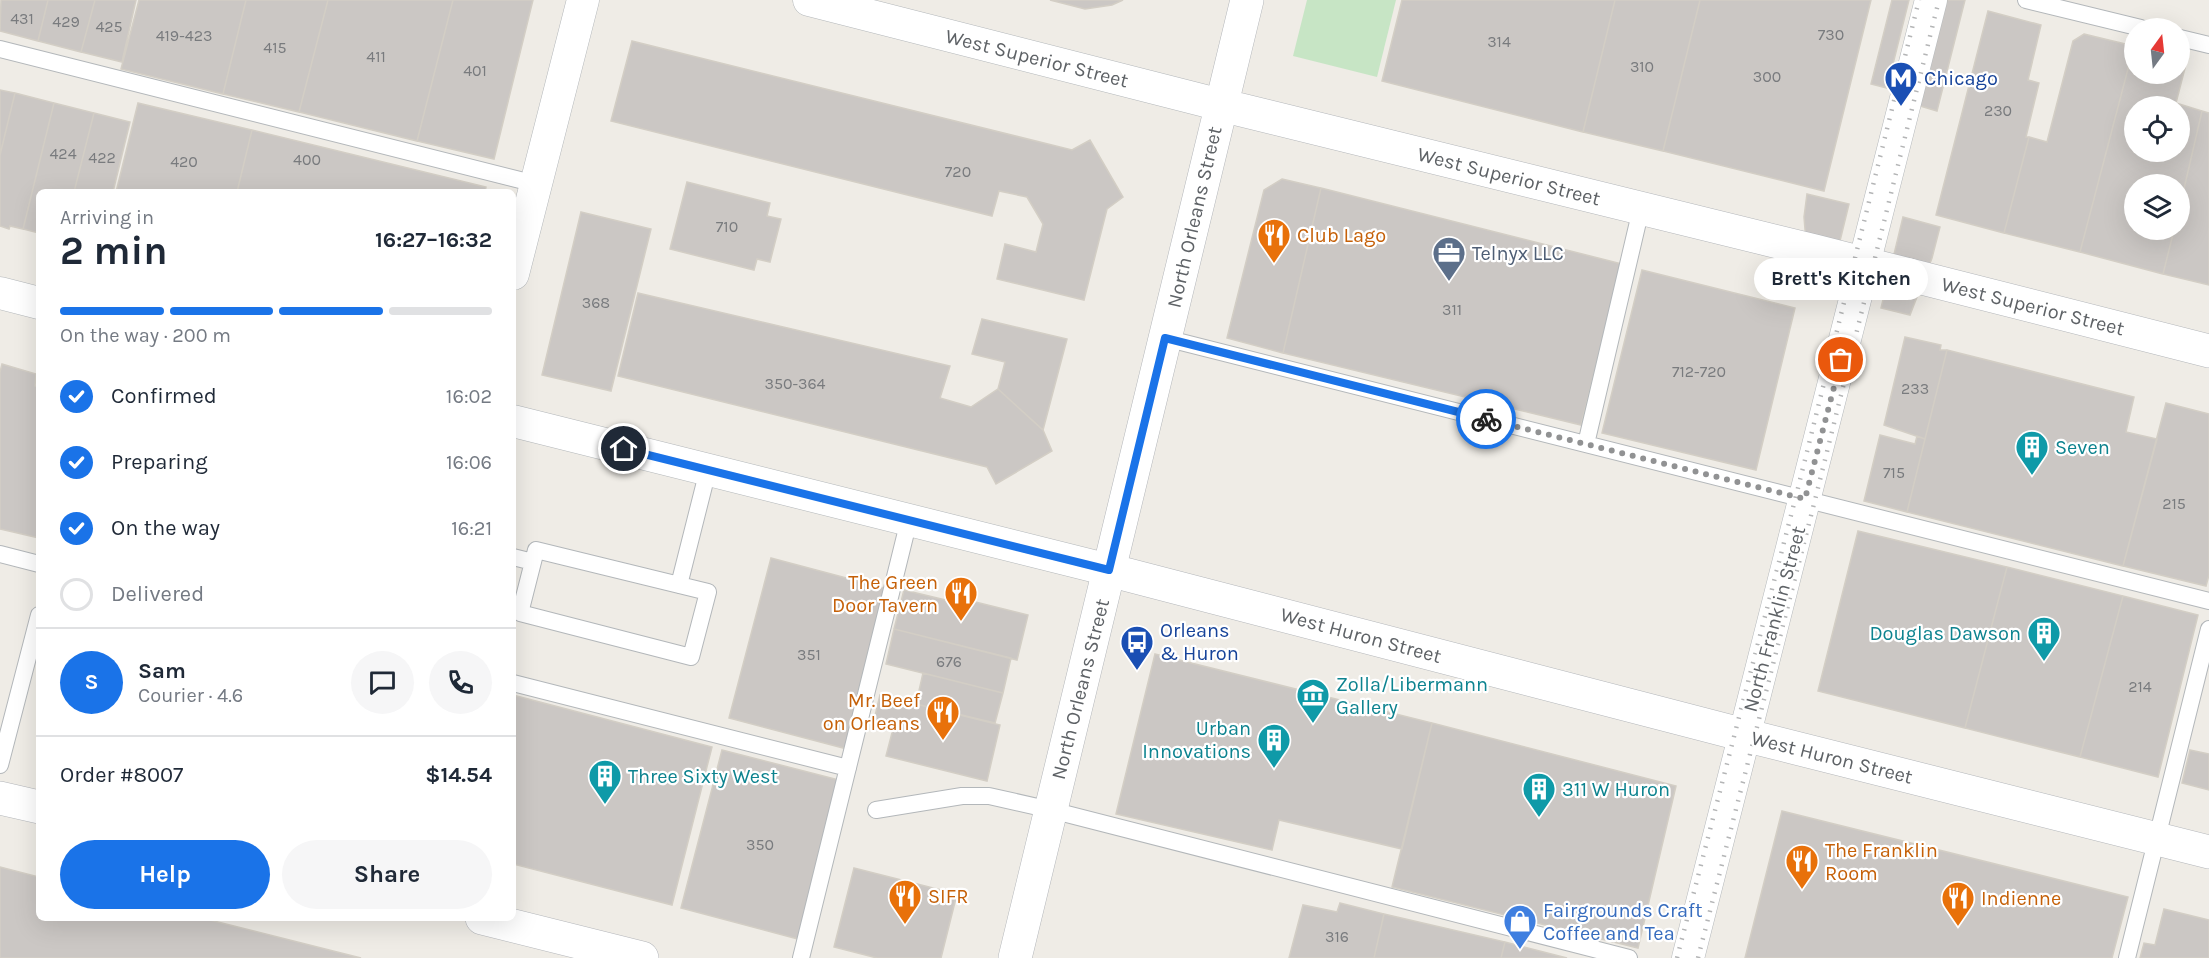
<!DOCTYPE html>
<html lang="en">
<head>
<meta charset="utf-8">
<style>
	body { margin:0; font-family:Karla,sans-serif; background:#f6f6f7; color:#1f2937; height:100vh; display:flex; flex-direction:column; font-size:22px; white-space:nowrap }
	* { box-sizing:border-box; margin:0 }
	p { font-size:20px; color:#747a83 }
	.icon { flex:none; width:33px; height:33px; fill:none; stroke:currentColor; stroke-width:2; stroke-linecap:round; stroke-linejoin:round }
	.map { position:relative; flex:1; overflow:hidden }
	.sheet { position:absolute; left:36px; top:189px; width:480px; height:732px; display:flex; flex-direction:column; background:#fff; border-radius:9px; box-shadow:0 6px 24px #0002 }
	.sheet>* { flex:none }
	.needle { width:39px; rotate:15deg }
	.buttons { position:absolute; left:2124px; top:18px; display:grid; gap:12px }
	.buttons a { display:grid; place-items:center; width:66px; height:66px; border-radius:50%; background:#fff; box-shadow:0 6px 24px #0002; font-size:30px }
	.pin { position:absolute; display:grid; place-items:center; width:51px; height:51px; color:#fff; margin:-26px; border:3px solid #fff; border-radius:50%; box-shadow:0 2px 6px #0007 }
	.courier { position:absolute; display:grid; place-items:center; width:60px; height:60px; margin:-30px; border:4px solid #1a73e8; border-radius:50%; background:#fff; color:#222; box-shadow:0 2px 8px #0007 }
	.bubble { position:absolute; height:42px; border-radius:21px; background:#fff; box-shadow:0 6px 24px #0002; font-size:20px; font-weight:700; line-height:42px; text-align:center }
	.head em { font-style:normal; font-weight:700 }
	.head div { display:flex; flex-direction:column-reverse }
	.head { display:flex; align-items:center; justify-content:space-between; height:102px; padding:0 24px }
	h1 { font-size:39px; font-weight:700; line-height:45px }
	.bar { display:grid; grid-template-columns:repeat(4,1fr); gap:9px 6px; align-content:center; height:72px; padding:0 24px }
	.bar i { height:8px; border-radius:4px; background:#e0e1e3 }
	.bar .on { background:#1a73e8 }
	.bar p { grid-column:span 4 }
	.line { display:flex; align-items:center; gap:15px; padding:0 24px; border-top:2px solid #e0e1e3 }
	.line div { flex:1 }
	.round { display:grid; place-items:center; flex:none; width:63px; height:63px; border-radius:32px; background:#f6f6f7 }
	ol { padding:0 24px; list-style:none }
	li { display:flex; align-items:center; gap:18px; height:66px }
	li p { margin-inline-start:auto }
	li .icon { padding:6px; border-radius:50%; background:#1a73e8; color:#fff; stroke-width:4 }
	li:last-child { color:#747a83 }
	li i { width:33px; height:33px; border:3px solid #e0e1e3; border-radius:50% }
	.primary-button { display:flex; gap:12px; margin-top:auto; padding:12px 24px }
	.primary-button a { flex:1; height:69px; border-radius:36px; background:#1a73e8; color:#fff; font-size:24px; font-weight:700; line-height:69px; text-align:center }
	.primary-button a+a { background:#f6f6f7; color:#1f2937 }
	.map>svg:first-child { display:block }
	.green { fill:#c7e5c5 }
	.building { fill:#cbc7c4; stroke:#d3cec5; stroke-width:1.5; fill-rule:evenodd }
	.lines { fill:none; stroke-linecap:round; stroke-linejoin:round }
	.lane-casing { stroke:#b3b7ba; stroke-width:18 }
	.street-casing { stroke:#b3b7ba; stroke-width:33 }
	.secondary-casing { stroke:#b3b6ba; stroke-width:34 }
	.lane { stroke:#fff; stroke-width:16 }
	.street { stroke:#fff; stroke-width:32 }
	.secondary { stroke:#fff; stroke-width:33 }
	.rail { stroke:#b4b5b6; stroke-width:4.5; stroke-dasharray:1.5 8; stroke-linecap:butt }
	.done { stroke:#919293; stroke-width:6; stroke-dasharray:0 10.8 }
	.route { stroke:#1a73e8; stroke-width:8 }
	.labels { text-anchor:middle; stroke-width:4.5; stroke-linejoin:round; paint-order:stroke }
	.number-label { font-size:16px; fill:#797b7e }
	.street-label { font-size:20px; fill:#5e6266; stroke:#fff }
	.transit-label { font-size:20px; fill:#164399; stroke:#fff; text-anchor:start }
	.food-label { font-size:20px; fill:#c56008; stroke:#fff; text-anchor:start }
	.service-label { font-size:20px; fill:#4e5e75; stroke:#fff; text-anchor:start }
	.culture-label { font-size:20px; fill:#0d838f; stroke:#fff; text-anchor:start }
	.shop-label { font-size:20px; fill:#366cbe; stroke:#fff; text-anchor:start }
</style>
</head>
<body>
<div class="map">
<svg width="2209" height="958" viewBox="0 0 2209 958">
	<rect width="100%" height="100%" fill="#efece6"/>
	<path class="green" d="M1307 0H1396L1377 77 1293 56Z"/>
	<path class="building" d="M1 0H48L38 41 0 31Z
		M48 0H95L81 52 38 41Z
		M95 0H136L122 62 81 52Z
		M139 0H246L223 94 121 69Z
		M246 0H328L299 112 223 94Z
		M328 0H453L417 141 299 112Z
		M453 0H533L494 159 417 141Z
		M1050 0H1123L1112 5 1085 9Z
		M1402 0H1615L1583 132 1382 81Z
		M1615 0H1700L1663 151 1583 132Z
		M1700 0H1871L1824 191 1663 151Z
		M1892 0H1909L1887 88 1871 84Z
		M1947 0H1965L1937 111 1920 106Z
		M1988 11 2041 25 2028 80 2039 83 2026 137H2029L2004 233 1936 215Z
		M2084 34 2134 46 2080 252 2004 233 2029 137 2047 142 2073 41Z
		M632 41 1072 150 1090 140 1123 197 1107 209 1084 300 997 279 1005 244 1036 252 1043 224 1027 197 999 191 992 216 611 121Z
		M2134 46V74H2180V58L2185 68 2176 103 2202 111 2180 206V184H2134V230H2174L2163 274 2080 252ZM2134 106H2180V152H2134Z
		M0 90 15 93 0 155Z
		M15 93 54 103 23 229 10 226 9 229 0 226V155Z
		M54 103 94 113 74 192H39V233L23 229Z
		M138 103 252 130 237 192H116Z
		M2202 111 2209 113V285L2163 274 2174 230H2180V206Z
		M94 113 130 122 113 192H74Z
		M252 130 486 187 485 192H237Z
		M1282 179 1321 188 1283 353 1227 338 1264 190Z
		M687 182 770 203 767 216 781 219 770 262 757 259 754 270 670 249Z
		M1321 188 1622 264 1581 425 1283 353Z
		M1807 194 1849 204 1840 241 1806 242 1804 217Z
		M581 212 651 229 611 391 542 375Z
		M1903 217 1940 227 1932 258 1910 315 1881 308Z
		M1642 270 1795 308 1756 470 1602 433Z
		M638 293 950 366 940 398 971 407 998 389 1043 430 1052 451 996 484 987 467 618 376Z
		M982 319 1067 339 1043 430 998 389 1005 362 972 354Z
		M1905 337 1941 345 1940 350H1947L1925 439 1884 425Z
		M1947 350 2134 397 2126 432 2157 439 2123 566 1907 512Z
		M2 364 36 374 35 386 39 387V538L0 529V372Z
		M2166 403 2209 414V575L2206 586 2123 566Z
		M1880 435 1915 444 1917 436 1925 439 1907 512 1864 501Z
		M1858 531 2007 567 1965 728 1818 691Z
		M771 558 888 589 847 749 729 718Z
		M2007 567 2123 596 2080 757 1965 728Z
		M904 590 954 602 955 597 1028 615 1017 660 894 629Z
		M2123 596 2198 615 2158 777 2080 757Z
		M894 629 1011 658 1003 693 886 664Z
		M1155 654 1432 723 1402 849 1279 820 1272 850 1116 814Z
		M923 673 1003 693 995 723 916 704Z
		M513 695 712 747 672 905 513 864Z
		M880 695 1000 725 987 781 886 756 893 729 873 724Z
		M1432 723 1676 786 1638 948 1392 887Z
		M722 750 839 780 798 939 681 908Z
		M2190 750 2209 754V790L2182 783Z
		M1782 811 2128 897 2112 958H1745Z
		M0 867 39 877V918H202L361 958H0Z
		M854 868 957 894 941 958H877L834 947Z
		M1340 903 1384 914 1374 958H1289L1303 905 1337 912Z
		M2164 909 2209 920V958H2140L2144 943 2155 945Z
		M1384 914 1505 942 1501 958H1374Z
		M1505 942 1567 958H1501Z"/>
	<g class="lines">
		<defs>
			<path id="lane" d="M2026 0 2141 28
				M2180 38 2209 45
				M0 49 536 184
				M1165 338 2209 601
				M1586 444 1641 209
				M536 550 708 592 691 657 520 613Z
				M0 554 39 564
				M513 557 533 562
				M679 585 708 470
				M513 683 848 768
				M0 765 39 615
				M876 810 962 796H989L1051 810 1629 958
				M801 958 909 520
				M2127 958 2209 629"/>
			<path id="street" d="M809 0 1221 105
				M513 274 583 0
				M0 293 39 303
				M513 421 1109 570
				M1688 958 1931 0"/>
			<path id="secondary" d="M1221 105 1815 251 2209 351
				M1109 570 1744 735 2209 852
				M0 798 39 807
				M482 918 642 958
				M1015 958 1247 0"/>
		</defs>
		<use href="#lane" class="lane-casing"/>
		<use href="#street" class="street-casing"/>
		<use href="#secondary" class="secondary-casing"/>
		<use href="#lane" class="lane"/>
		<use href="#street" class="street"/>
		<use href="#secondary" class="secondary"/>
		<path class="rail" d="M1677 958 1797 492 1919 0
			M1698 958 1816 496 1939 0"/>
	</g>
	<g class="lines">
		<path class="done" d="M1486 419 1805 499 1841 360"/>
		<path class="route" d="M624 449 1109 570 1165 338 1486 419"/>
	</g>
	<defs>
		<symbol id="metro-pin" viewBox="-11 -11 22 30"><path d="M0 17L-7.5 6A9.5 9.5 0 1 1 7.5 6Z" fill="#1a4fb4" stroke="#fff"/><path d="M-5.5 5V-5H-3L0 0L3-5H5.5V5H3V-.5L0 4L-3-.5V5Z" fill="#fff"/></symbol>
		<symbol id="restaurant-pin" viewBox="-11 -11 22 30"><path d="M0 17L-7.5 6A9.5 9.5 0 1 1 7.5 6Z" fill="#e8710a" stroke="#fff"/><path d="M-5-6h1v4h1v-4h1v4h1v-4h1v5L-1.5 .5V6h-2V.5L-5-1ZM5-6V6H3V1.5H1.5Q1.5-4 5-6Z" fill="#fff"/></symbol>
		<symbol id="office-pin" viewBox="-11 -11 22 30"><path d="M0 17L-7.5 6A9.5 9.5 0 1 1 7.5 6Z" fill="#5c6f8a" stroke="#fff"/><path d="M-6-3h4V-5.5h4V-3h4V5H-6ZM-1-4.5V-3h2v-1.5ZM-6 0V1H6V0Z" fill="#fff"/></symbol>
		<symbol id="building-pin" viewBox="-11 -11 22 30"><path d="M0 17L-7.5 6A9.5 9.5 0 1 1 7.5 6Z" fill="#0f9aa8" stroke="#fff"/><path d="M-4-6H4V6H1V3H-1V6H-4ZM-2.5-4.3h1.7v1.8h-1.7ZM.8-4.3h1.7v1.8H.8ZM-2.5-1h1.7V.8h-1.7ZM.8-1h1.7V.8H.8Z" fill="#fff"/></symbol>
		<symbol id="bus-pin" viewBox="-11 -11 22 30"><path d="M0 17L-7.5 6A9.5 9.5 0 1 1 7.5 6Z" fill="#1a4fb4" stroke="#fff"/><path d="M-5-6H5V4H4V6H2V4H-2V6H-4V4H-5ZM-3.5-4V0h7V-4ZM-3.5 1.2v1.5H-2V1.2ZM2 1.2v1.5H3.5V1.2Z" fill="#fff"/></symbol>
		<symbol id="museum-pin" viewBox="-11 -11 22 30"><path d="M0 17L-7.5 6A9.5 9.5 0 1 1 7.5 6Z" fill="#0f9aa8" stroke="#fff"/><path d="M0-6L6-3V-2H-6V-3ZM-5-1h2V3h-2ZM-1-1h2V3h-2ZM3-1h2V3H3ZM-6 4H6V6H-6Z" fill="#fff"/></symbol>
		<symbol id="shop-pin" viewBox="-11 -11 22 30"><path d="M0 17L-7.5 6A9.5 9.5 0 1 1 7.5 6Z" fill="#3f7fe0" stroke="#fff"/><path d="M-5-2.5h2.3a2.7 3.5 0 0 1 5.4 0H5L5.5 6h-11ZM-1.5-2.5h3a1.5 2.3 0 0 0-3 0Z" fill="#fff"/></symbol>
	</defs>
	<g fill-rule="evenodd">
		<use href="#metro-pin" x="1882" y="59" width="38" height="52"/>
		<use href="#restaurant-pin" x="1255" y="216" width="38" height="52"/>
		<use href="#office-pin" x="1430" y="234" width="38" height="52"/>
		<use href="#building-pin" x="2013" y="428" width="38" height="52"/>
		<use href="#restaurant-pin" x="942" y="574" width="38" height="52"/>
		<use href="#building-pin" x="2025" y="614" width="38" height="52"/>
		<use href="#bus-pin" x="1118" y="623" width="38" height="52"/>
		<use href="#museum-pin" x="1294" y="676" width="38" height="52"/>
		<use href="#restaurant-pin" x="924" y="693" width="38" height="52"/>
		<use href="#building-pin" x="1255" y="721" width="38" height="52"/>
		<use href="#building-pin" x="586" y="757" width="38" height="52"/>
		<use href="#building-pin" x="1520" y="770" width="38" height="52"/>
		<use href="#restaurant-pin" x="1783" y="842" width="38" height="52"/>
		<use href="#restaurant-pin" x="886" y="877" width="38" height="52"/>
		<use href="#restaurant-pin" x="1939" y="879" width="38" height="52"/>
		<use href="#shop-pin" x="1501" y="902" width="38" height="52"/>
	</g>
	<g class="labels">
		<g class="number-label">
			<text x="22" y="24">431</text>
			<text x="66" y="27">429</text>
			<text x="109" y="32">425</text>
			<text x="1831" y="40">730</text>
			<text x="184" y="41">419-423</text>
			<text x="1499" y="47">314</text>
			<text x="275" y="53">415</text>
			<text x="376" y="62">411</text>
			<text x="1642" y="72">310</text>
			<text x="475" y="76">401</text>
			<text x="1767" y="82">300</text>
			<text x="1998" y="116">230</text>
			<text x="63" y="159">424</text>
			<text x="102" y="163">422</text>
			<text x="307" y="165">400</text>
			<text x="184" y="167">420</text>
			<text x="958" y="177">720</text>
			<text x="727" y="232">710</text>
			<text x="596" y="308">368</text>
			<text x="1452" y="315">311</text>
			<text x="1699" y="377">712-720</text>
			<text x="795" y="389">350-364</text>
			<text x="1915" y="394">233</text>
			<text x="1894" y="478">715</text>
			<text x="2174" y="509">215</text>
			<text x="809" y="660">351</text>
			<text x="949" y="667">676</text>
			<text x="2140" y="692">214</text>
			<text x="760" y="850">350</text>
			<text x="1337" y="942">316</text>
		</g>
		<g class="street-label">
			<text transform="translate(1037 58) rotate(14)" y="7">West Superior Street</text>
			<text transform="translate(1509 176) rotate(14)" y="7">West Superior Street</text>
			<text transform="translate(1194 217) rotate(-77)" y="7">North Orleans Street</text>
			<text transform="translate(2033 306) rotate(14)" y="7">West Superior Street</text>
			<text transform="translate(1774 619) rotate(-75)" y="7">North Franklin Street</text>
			<text transform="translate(1361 635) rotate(15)" y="7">West Huron Street</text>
			<text transform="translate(1080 689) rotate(-76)" y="7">North Orleans Street</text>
			<text transform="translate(1832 757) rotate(14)" y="7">West Huron Street</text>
		</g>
		<g class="transit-label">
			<text x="1924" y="85">Chicago</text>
			<text x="1160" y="637">Orleans<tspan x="1160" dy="23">&amp; Huron</tspan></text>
		</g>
		<g class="food-label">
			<text x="1297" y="242">Club Lago</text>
			<text x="938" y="589" text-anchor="end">The Green<tspan x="938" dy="23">Door Tavern</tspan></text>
			<text x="920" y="707" text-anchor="end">Mr. Beef<tspan x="920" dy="23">on Orleans</tspan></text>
			<text x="1825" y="857">The Franklin<tspan x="1825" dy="23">Room</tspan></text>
			<text x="928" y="903">SIFR</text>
			<text x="1981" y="905">Indienne</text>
		</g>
		<g class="service-label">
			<text x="1472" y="260">Telnyx LLC</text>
		</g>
		<g class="culture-label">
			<text x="2055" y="454">Seven</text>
			<text x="2021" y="640" text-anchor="end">Douglas Dawson</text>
			<text x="1336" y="691">Zolla/Libermann<tspan x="1336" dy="23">Gallery</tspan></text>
			<text x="1251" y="735" text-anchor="end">Urban<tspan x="1251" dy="23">Innovations</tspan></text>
			<text x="628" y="783">Three Sixty West</text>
			<text x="1562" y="796">311 W Huron</text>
		</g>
		<g class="shop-label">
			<text x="1543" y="917">Fairgrounds Craft<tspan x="1543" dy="23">Coffee and Tea</tspan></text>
		</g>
	</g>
</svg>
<div class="buttons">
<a><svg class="needle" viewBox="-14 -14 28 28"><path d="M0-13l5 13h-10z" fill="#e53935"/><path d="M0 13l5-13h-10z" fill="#747a83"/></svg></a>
<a><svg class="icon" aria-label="locate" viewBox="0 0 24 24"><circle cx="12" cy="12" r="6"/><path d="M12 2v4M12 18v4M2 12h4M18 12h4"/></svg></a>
<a><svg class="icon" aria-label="layers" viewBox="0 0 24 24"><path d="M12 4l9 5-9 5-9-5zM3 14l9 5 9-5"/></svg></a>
</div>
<div class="pin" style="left:1841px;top:360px;background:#ea580c"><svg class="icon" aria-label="bag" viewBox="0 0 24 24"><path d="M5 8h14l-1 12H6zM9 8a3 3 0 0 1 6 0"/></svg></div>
<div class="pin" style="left:624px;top:449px;background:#1f2937"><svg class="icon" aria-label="home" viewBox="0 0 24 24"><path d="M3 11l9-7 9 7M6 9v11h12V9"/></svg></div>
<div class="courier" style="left:1486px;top:419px"><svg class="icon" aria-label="bike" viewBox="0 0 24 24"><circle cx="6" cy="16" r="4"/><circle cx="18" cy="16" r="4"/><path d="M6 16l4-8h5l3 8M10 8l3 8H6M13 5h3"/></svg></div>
<div class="bubble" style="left:1754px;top:258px;width:174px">Brett's Kitchen</div>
<section class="sheet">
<div class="head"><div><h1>2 min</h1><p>Arriving in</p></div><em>16:27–16:32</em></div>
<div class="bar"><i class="on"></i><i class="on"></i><i class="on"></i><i></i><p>On the way · 200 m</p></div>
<ol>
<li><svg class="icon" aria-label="check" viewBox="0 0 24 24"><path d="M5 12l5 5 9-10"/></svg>Confirmed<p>16:02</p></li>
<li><svg class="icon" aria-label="check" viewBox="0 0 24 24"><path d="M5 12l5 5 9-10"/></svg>Preparing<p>16:06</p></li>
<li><svg class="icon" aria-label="check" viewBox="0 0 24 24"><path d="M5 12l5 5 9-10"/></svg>On the way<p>16:21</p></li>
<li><i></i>Delivered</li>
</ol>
<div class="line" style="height:108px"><b class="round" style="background:#1a73e8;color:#fff">S</b><div><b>Sam</b><p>Courier · 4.6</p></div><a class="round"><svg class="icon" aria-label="chat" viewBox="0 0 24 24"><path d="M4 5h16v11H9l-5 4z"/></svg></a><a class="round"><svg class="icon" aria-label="phone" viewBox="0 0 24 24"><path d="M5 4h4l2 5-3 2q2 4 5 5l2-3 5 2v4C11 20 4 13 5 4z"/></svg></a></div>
<div class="line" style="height:78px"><div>Order #8007</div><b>$14.54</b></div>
<div class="primary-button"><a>Help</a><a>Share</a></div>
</section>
</div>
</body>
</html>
